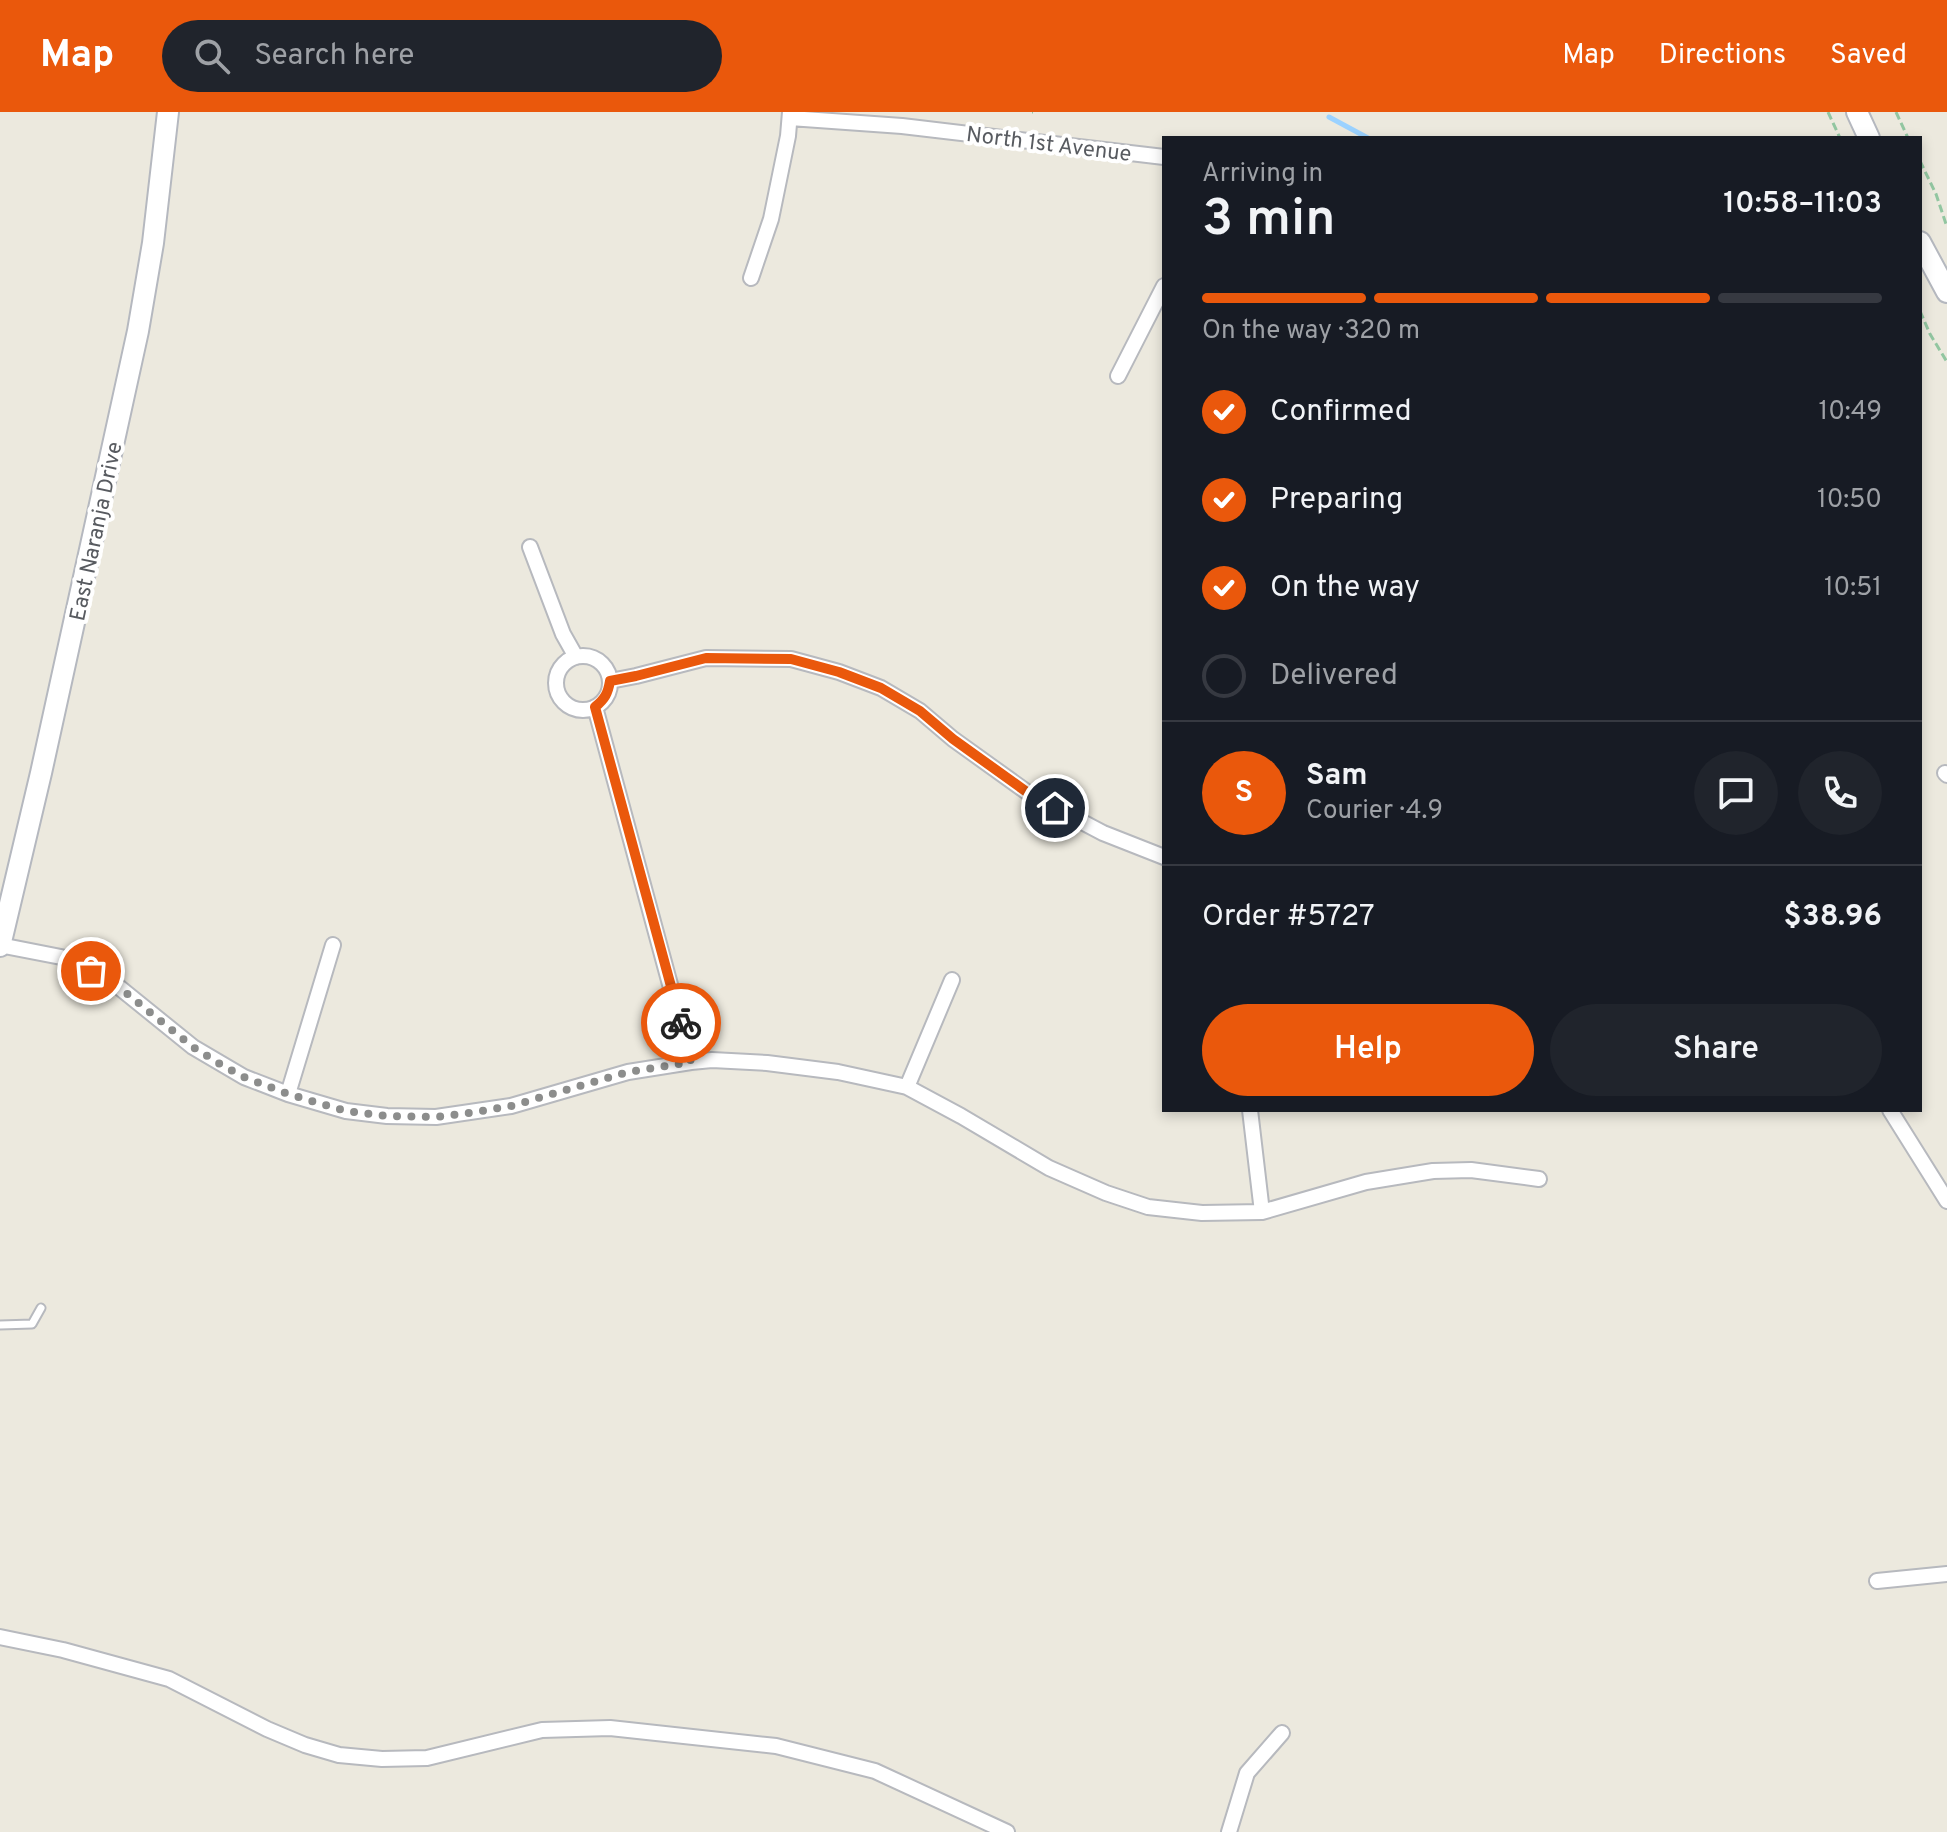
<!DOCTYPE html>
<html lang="en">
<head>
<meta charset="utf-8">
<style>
	body { margin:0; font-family:Overpass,sans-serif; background:#20242c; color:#f1f3f6; height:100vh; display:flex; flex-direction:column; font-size:30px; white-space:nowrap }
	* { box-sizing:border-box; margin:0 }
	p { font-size:26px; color:#9ea1a6 }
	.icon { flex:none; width:44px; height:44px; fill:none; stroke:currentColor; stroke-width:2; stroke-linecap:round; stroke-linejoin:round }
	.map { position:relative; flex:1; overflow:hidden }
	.drawer { position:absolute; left:1162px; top:24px; width:760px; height:976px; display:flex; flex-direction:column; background:#171b24; border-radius:0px; box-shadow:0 4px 12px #0003 }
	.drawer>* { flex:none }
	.pin { position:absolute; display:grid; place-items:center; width:68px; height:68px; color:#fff; margin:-34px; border:4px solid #fff; border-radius:50%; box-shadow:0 2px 8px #0007 }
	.courier { position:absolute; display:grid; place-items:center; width:80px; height:80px; margin:-40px; border:6px solid #ea580c; border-radius:50%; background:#fff; color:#222; box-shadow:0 2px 10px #0007 }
	.headline em { font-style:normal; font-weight:600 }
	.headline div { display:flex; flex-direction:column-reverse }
	.headline { display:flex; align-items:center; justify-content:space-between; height:136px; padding:0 40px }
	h1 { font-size:52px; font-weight:600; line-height:60px }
	.bar { display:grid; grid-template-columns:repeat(4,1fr); gap:12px 8px; align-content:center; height:96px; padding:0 40px }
	.bar i { height:10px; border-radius:6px; background:#363941 }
	.bar .selected { background:#ea580c }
	.bar p { grid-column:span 4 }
	.line { display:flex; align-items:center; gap:20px; padding:0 40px; border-top:2px solid #363941 }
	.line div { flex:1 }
	.round { display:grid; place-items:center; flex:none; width:84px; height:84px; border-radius:42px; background:#20242c }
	ol { padding:0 40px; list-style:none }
	li { display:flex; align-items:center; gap:24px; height:88px }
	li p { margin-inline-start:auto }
	li .icon { padding:8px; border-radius:50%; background:#ea580c; color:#fff; stroke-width:4 }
	li:last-child { color:#9ea1a6 }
	li i { width:44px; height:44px; border:4px solid #363941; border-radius:50% }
	.cta { display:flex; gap:16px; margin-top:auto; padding:16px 40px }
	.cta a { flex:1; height:92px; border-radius:48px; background:#ea580c; color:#fff; font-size:32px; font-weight:600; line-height:92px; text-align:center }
	.cta a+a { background:#20242c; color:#f1f3f6 }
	header { display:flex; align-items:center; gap:48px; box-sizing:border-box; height:112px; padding:0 40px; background:#ea580c; color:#fff }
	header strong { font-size:38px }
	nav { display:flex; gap:44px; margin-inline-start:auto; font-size:28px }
	.search { width:560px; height:72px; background:#20242c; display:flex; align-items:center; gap:20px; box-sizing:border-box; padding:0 28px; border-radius:44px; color:#9ea1a6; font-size:30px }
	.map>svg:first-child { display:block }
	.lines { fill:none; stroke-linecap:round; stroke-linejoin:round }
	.stream { stroke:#9bd2ff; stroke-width:5 }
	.lane-casing { stroke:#b7b9be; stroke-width:11 }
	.street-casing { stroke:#b7b9be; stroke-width:18 }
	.secondary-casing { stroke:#b5b8bf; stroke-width:24 }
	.path { stroke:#92c6a1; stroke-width:3; stroke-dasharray:8 4; stroke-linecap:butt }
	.lane { stroke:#fff; stroke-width:7 }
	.street { stroke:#fff; stroke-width:14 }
	.secondary { stroke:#fff; stroke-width:20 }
	.done { stroke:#8c8d8c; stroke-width:8; stroke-dasharray:0 14.4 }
	.route { stroke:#ea580c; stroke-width:10 }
	.labels { text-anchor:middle; stroke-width:8; stroke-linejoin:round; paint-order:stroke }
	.street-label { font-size:22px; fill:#585b60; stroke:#fff }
</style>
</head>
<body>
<header>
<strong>Map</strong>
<div class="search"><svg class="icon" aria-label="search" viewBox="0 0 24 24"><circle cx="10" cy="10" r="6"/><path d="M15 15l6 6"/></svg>Search here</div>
<nav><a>Map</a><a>Directions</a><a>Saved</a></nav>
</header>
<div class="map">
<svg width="1947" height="1720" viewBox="0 0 1947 1720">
	<rect width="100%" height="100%" fill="#ece9de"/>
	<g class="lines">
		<path class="stream" d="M1329 5 1368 26"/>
		<defs>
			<path id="lane" d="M0 1213 32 1212 41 1196"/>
			<path id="street" d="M790 6 902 14 1164 45
				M751 166 771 107 788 24 790 0
				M1118 264 1164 174
				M530 435 563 522 576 545
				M556 571a27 27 0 1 1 54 0a27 27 0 1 1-54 0Z
				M610 569 636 564 706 546 791 547 839 560 881 576 920 599 953 627 1031 683 1103 721 1164 745
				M595 595 691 950
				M1945 661 1947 663
				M0 833 61 845 91 859 120 876 193 935 244 965 288 982 346 999 387 1004 436 1005 511 994 628 960 691 950 712 948 767 951 838 960 907 975 961 1004 1049 1056 1106 1081 1148 1095 1202 1101 1262 1100 1366 1070 1433 1059 1471 1058 1539 1067
				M907 975 952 868
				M288 982 333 833
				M1250 998 1262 1100
				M1890 998 1947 1089
				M1877 1469 1947 1462
				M0 1525 63 1538 169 1567 267 1617 305 1633 339 1643 382 1647 427 1646 542 1618 610 1616 776 1634 875 1659 1007 1720
				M1229 1720 1247 1661 1282 1621"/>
			<path id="secondary" d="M1857 0 1869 26
				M1920 130 1947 180
				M0 834 41 661 138 219 153 131 168 0"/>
		</defs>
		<use href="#lane" class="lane-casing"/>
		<use href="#street" class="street-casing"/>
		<use href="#secondary" class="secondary-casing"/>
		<path class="path" d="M1032 0H1033
			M1828 0 1840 26
			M1896 0 1908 26
			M1920 49 1936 82 1947 115
			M1920 199 1930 222 1947 250"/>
		<use href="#lane" class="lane"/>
		<use href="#street" class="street"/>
		<use href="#secondary" class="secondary"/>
	</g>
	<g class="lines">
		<path class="done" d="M91 859 120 876 193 935 220 952 244 965 288 982 346 999 387 1004 436 1005 476 1000 511 994 628 960 691 950 681 911"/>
		<path class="route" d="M681 911 595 595C605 587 608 581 610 569L636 564 706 546 791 547 839 560 881 576 920 599 953 627 1031 683 1055 696"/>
	</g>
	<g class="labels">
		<g class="street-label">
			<text transform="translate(1049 31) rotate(7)" y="8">North 1st Avenue</text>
			<text transform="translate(95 419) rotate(-78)" y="8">East Naranja Drive</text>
		</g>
	</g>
</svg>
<div class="pin" style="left:91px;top:859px;background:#ea580c"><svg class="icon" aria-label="bag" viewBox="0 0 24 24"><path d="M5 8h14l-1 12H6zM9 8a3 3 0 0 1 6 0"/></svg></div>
<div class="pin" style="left:1055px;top:696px;background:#1f2937"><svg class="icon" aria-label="home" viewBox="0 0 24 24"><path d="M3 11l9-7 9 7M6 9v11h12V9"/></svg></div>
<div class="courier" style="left:681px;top:911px"><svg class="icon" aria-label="bike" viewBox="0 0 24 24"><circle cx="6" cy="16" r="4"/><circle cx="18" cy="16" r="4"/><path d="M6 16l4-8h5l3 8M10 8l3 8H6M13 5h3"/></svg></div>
<section class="drawer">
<div class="headline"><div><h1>3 min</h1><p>Arriving in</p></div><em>10:58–11:03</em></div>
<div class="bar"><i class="selected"></i><i class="selected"></i><i class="selected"></i><i></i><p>On the way · 320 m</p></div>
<ol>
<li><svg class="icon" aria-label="check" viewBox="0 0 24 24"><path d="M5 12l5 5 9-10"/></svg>Confirmed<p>10:49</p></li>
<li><svg class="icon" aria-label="check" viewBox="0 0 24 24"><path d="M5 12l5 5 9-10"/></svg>Preparing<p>10:50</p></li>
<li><svg class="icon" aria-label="check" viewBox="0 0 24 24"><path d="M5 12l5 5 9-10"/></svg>On the way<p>10:51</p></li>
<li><i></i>Delivered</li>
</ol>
<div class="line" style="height:144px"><b class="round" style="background:#ea580c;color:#fff">S</b><div><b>Sam</b><p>Courier · 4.9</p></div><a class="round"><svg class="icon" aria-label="chat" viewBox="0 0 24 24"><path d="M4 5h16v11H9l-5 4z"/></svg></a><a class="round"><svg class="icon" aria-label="phone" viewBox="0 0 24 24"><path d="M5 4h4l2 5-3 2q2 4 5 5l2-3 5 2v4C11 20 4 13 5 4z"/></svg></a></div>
<div class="line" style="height:104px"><div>Order #5727</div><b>$38.96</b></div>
<div class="cta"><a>Help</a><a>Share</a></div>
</section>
</div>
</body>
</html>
